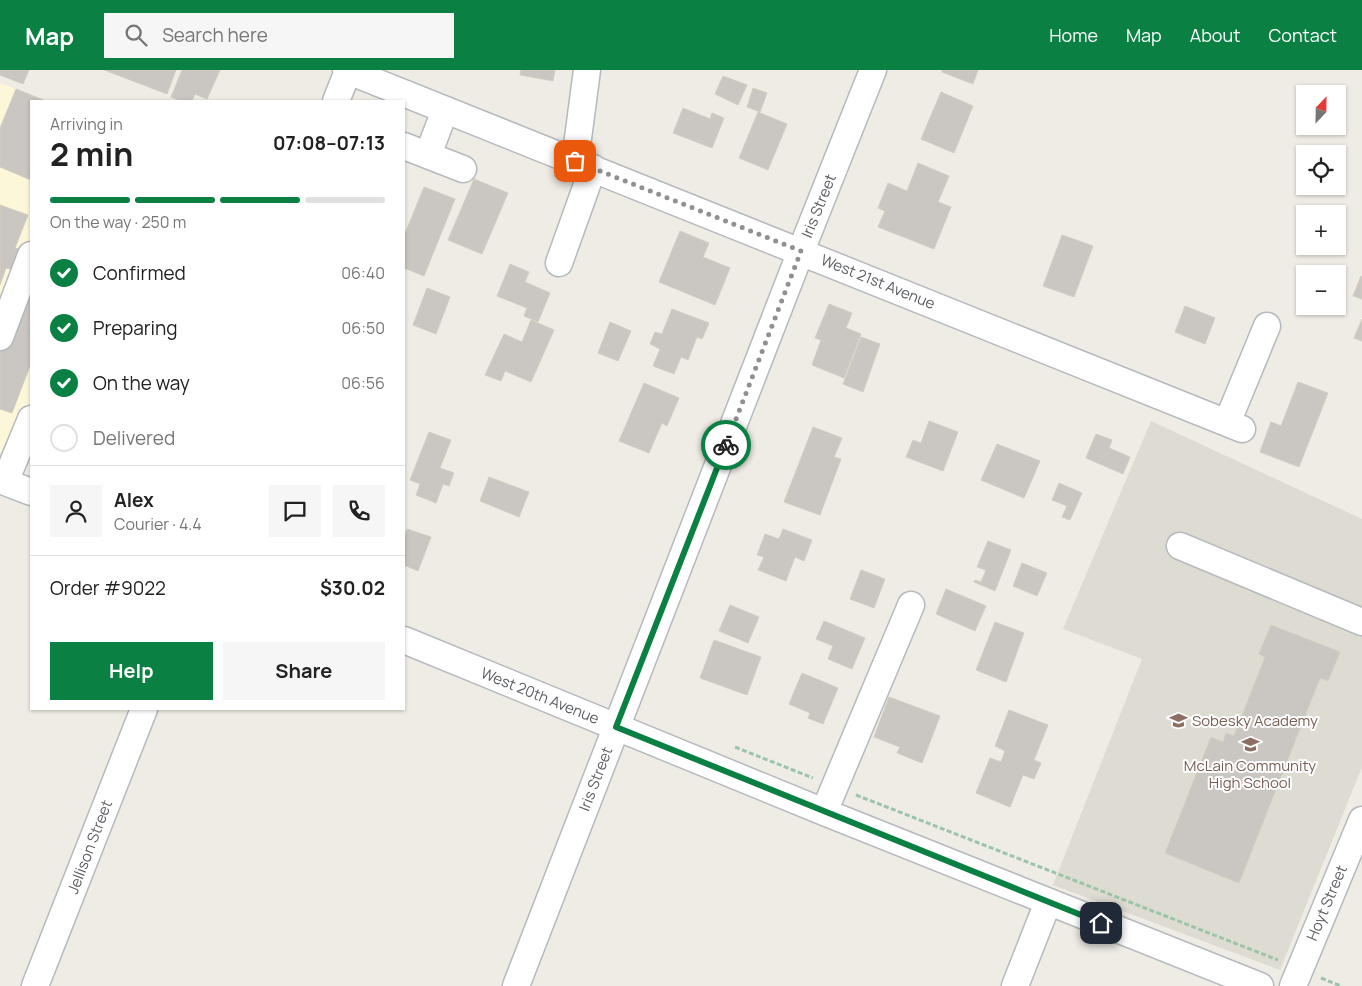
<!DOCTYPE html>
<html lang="en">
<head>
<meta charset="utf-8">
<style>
	body { margin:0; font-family:Manrope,sans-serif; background:#f6f6f6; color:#222; height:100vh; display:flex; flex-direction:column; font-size:19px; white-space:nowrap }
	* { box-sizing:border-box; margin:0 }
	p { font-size:16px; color:#767676 }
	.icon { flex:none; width:28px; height:28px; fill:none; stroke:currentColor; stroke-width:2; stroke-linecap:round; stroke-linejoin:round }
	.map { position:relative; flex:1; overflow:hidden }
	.sheet { position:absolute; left:30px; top:30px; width:375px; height:610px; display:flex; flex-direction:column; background:#fff; border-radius:0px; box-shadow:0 1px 4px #0004 }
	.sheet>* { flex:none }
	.needle { width:32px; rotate:22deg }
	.tools { position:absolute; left:1296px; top:15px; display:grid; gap:10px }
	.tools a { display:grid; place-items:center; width:50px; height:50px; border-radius:0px; background:#fff; box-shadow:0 1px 4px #0004; font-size:25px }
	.pin { position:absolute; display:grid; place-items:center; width:42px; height:42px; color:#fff; margin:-21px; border-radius:10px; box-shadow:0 2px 8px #0006 }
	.courier { position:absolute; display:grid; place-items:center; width:50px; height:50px; margin:-25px; border:4px solid #0b8043; border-radius:50%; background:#fff; color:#222; box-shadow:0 1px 6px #0007 }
	.headline em { font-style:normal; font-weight:700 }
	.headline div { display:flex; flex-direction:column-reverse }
	.headline { display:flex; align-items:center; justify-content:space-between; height:85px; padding:0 20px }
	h1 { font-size:32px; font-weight:700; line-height:38px }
	.bar { display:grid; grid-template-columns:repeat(4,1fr); gap:8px 5px; align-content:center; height:60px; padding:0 20px }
	.bar i { height:6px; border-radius:4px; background:#e0e0e0 }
	.bar .current { background:#0b8043 }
	.bar p { grid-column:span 4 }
	.line { display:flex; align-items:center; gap:12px; padding:0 20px; border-top:1px solid #e0e0e0 }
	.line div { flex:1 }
	.round { display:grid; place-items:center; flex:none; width:52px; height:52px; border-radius:0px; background:#f6f6f6 }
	ol { padding:0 20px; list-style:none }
	li { display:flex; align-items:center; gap:15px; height:55px }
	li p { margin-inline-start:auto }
	li .icon { padding:5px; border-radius:50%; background:#0b8043; color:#fff; stroke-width:4 }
	li:last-child { color:#767676 }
	li i { width:28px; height:28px; border:2px solid #e0e0e0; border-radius:50% }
	.primary-button { display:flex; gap:10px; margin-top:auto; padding:10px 20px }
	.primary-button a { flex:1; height:58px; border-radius:0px; background:#0b8043; color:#fff; font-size:20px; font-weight:700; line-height:58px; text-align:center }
	.primary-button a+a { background:#f6f6f6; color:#222 }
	header { display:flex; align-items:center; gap:30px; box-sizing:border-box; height:70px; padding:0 25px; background:#0b8043; color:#fff }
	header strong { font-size:24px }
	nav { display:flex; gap:28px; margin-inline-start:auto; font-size:18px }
	.search { width:350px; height:45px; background:#f6f6f6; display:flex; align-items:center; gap:12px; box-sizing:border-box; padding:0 18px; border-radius:0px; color:#767676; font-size:19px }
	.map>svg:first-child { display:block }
	.commercial { fill:#fdf7d9 }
	.education { fill:#dedbd2 }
	.building { fill:#cac6c1; stroke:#d2cec2 }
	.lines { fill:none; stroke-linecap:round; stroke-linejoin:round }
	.minor-casing { stroke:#b6b9bd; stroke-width:29 }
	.path { stroke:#9ac5aa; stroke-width:3; stroke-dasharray:5 2.5; stroke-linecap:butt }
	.minor { stroke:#fff; stroke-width:26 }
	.done { stroke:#8f9091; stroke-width:5; stroke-dasharray:0 9 }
	.route { stroke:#0b8043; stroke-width:6 }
	.labels { text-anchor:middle; stroke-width:4; stroke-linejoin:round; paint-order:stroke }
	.street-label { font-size:15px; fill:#5c5f64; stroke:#fff }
	.education-label { font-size:15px; fill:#785e54; stroke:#fff; text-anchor:start }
</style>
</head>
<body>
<header>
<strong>Map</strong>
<div class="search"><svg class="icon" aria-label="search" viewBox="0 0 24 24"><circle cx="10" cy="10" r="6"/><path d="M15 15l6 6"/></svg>Search here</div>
<nav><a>Home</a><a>Map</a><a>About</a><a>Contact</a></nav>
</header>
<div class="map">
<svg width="1362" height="916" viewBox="0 0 1362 916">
	<rect width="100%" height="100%" fill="#eeece4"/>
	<path class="commercial" d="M0 13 47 31H31V380L26 393 0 382Z"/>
	<path class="education" d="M1151 351 1362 449V697L1280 900 1053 815 1142 589 1063 559Z"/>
	<path class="building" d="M0 0H29L23 14 0 5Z
		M104 0H176L167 24Z
		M182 0H220L207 29 195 24 192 31H181L171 27Z
		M521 0H555L553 11 520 5Z
		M942 0H978L973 14 942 2Z
		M723 6 747 15 738 35 715 24Z
		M753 18 767 23 760 42 747 37Z
		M16 19 46 31H31V110L0 97V58Z
		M941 22 973 36 954 83 921 69Z
		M683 38 710 49 712 43 724 48 712 78 673 63Z
		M758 42 787 54 768 100 739 88Z
		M918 93 949 106 938 132 951 137 934 179 878 157 885 141 878 138 888 113 907 121Z
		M474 109 508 123 482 184 448 170Z
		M424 117 455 129 424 206 404 198V166Z
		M0 135 28 145 15 178 21 180 13 200 6 198 0 215Z
		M680 161 709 173 703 187 730 198 715 235 659 212Z
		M1062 165 1093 176 1074 227 1043 216Z
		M510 194 529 202 525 212 550 223 538 252 524 246 527 238 497 226Z
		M1361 206 1362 207V229L1353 226Z
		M31 213V293L12 343 0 339V272Z
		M427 218 450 227 436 264 413 255Z
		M829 234 852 243 846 258 861 264 844 308 812 295 821 270 815 268Z
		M1185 236 1215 248 1205 274 1175 262Z
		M672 239 709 253 702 269 697 267 688 290 681 287 674 304 653 296 660 279 650 274 655 262 662 264Z
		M1362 249V271L1354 268Z
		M531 250 554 260 531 312 505 301 501 311 485 305 504 264 522 272Z
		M610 252 631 261 618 291 598 283Z
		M861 267 880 274 863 322 843 314Z
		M1298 312 1328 323 1299 397 1260 382 1271 352 1281 356Z
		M644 313 679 328 667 356 662 353 649 383 619 371Z
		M929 351 958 362 943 401 906 387 913 370 921 373Z
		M813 357 842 368 834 387 841 389 820 445 784 432Z
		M429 362 451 370 440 398 454 403 449 416 443 414 436 433 416 425 420 414 410 410Z
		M1096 364 1112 370 1109 378 1130 387 1123 404 1086 388Z
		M997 374 1040 391 1024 428 981 410Z
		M489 407 529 422 519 447 480 431Z
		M1059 413 1082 423 1070 450 1062 447 1067 436 1052 430Z
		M407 459 431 467 418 501 404 495V467Z
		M783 459 812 470 804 491 795 487 786 511 758 500 764 487 757 485 765 464 779 469Z
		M988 471 1011 480 995 521 974 512 975 510 981 512 986 500 977 497Z
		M1022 493 1047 503 1037 526 1013 516Z
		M861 500 885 509 874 538 850 529Z
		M946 519 986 536 975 561 936 544Z
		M730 535 759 547 748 573 719 561Z
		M824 551 865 568 852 599 828 589 833 576 816 569Z
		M995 552 1024 563 1006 612 976 600Z
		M1271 555 1340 582 1328 611 1320 608 1239 813 1165 783 1211 667 1223 672 1226 663 1234 666 1265 587 1259 584Z
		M714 570 761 587 747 625 700 608Z
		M802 603 838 618 823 654 808 648 810 643 789 634Z
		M889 627 940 646 922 693 897 683 900 677 874 667Z
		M1009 640 1048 655 1034 690 1041 693 1034 709 1023 705 1010 737 976 723 990 688 1001 692 1005 681 995 676Z"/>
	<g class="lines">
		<defs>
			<path id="minor" d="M346 0 1242 359
				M336 31 348 1
				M404 76 463 99
				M428 85 445 40
				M575 91 587 0
				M559 193 593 98
				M0 267 31 185
				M1227 353 1267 256
				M0 410 31 422
				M5 412 31 349
				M1180 476 1362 552
				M404 570 824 742 1260 916
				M824 742 911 535
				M35 916 144 639
				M516 916 801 181 873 0
				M1015 916 1048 832
				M1293 916 1362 750"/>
		</defs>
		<use href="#minor" class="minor-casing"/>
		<path class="path" d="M735 677 813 708
			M856 725 1278 890
			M1321 908 1341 916"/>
		<use href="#minor" class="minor"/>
	</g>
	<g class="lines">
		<path class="done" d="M575 91 801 181 726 375"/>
		<path class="route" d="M726 375 616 657 1101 853"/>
	</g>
	<defs>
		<symbol id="school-bare" viewBox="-9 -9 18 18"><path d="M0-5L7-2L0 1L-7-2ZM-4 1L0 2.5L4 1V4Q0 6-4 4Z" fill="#8d6e63" stroke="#fff" stroke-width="2.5" paint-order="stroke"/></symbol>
	</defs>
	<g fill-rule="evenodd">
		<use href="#school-bare" x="1166" y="638" width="25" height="25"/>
		<use href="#school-bare" x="1238" y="662" width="25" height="25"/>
	</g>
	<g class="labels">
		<g class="street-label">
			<text transform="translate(819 136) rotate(-68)" y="5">Iris Street</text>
			<text transform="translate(878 212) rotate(22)" y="5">West 21st Avenue</text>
			<text transform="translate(540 626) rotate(22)" y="5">West 20th Avenue</text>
			<text transform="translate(596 709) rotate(-69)" y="5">Iris Street</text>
			<text transform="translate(90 777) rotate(-69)" y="5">Jellison Street</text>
			<text transform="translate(1327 833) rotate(-67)" y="5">Hoyt Street</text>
		</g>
		<g class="education-label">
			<text x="1192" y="656">Sobesky Academy</text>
			<text x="1250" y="701" text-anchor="middle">McLain Community<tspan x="1250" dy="17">High School</tspan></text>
		</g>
	</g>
</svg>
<div class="tools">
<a><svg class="needle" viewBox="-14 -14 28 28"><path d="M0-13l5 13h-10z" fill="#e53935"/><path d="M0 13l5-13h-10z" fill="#767676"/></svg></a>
<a><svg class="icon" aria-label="locate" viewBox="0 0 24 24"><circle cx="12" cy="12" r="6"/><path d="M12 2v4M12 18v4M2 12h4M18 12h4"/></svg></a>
<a>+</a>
<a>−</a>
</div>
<div class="pin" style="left:575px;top:91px;background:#ea580c"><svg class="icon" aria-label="bag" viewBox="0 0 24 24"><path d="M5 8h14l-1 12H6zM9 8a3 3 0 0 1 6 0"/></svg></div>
<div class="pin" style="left:1101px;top:853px;background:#1f2937"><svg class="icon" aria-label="home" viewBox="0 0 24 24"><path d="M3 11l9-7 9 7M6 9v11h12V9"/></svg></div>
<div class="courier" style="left:726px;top:375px"><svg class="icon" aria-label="bike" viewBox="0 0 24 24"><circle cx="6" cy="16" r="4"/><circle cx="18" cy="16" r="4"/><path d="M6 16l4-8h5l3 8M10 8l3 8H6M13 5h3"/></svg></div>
<section class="sheet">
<div class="headline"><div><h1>2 min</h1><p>Arriving in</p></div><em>07:08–07:13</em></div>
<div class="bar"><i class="current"></i><i class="current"></i><i class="current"></i><i></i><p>On the way · 250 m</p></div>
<ol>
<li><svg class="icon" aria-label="check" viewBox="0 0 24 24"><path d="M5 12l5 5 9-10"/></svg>Confirmed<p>06:40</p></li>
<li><svg class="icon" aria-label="check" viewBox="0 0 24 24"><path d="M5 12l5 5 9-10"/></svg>Preparing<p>06:50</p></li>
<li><svg class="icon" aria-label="check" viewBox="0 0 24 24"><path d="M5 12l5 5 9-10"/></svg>On the way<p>06:56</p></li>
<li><i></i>Delivered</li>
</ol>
<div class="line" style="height:90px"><a class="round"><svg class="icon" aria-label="person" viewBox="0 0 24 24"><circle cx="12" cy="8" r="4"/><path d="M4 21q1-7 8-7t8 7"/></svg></a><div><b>Alex</b><p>Courier · 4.4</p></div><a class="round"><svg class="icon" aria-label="chat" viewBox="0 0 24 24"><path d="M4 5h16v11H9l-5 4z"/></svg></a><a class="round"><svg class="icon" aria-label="phone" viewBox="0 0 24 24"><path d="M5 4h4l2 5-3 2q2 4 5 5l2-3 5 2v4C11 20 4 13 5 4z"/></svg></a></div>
<div class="line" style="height:65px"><div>Order #9022</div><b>$30.02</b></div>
<div class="primary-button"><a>Help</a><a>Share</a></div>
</section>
</div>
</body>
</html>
